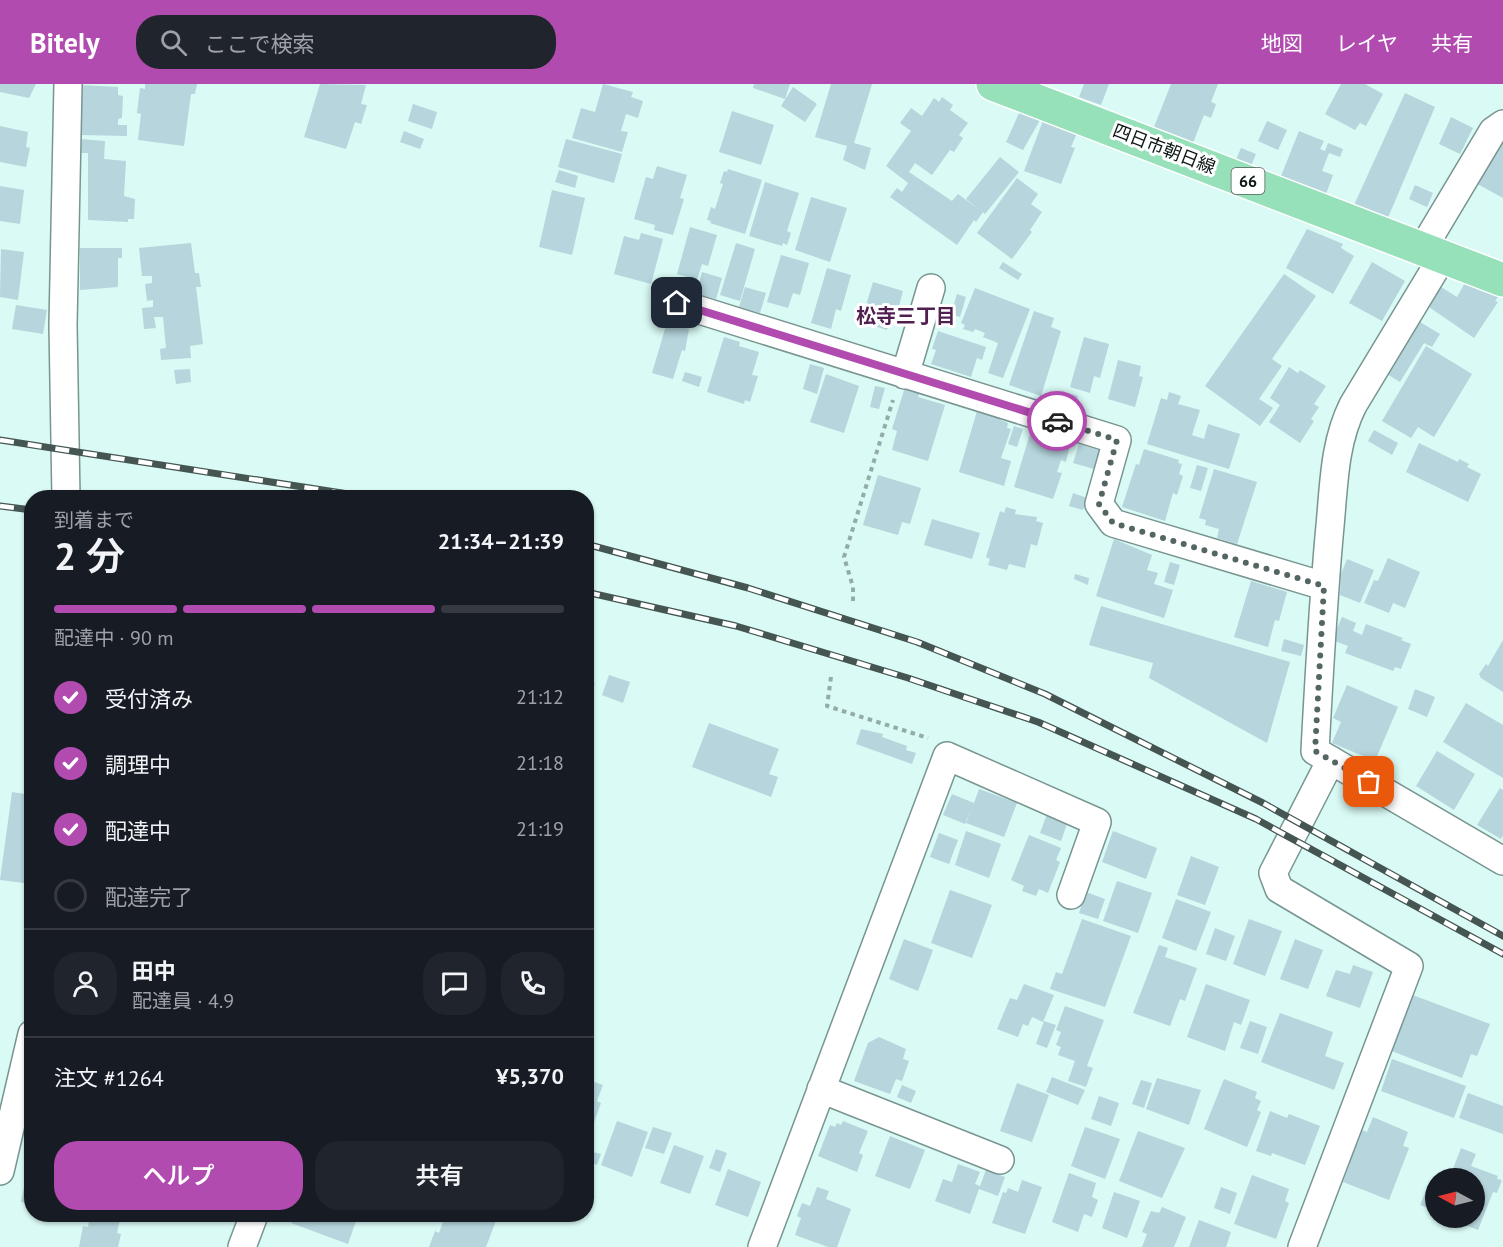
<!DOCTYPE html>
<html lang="ja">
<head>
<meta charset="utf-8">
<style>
	body { margin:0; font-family:"PT Sans","Noto Sans JP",sans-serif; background:#20242c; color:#f1f3f6; height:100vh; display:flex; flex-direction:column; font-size:22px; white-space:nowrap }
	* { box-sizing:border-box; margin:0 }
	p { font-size:20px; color:#9ea1a6 }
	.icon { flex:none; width:33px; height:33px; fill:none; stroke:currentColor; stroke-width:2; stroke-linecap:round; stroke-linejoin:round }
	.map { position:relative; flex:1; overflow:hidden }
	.panel { position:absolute; left:24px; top:406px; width:570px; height:732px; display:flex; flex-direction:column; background:#171b24; border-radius:24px; box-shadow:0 2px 4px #0004 }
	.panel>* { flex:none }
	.needle { width:39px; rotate:277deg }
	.fabs { position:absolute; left:1425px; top:1084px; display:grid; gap:12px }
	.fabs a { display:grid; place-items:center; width:60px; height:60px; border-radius:50%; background:#171b24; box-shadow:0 2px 4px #0004; font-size:30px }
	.pin { position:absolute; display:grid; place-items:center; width:51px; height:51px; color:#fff; margin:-26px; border-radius:12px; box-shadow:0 3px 9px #0006 }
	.courier { position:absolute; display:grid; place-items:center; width:60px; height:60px; margin:-30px; border:4px solid #b14bb0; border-radius:50%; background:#fff; color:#222; box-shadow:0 2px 8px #0007 }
	.head em { font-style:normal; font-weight:600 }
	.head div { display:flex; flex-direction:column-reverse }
	.head { display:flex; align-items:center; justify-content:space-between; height:102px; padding:0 30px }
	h1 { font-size:39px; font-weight:600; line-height:45px }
	.bar { display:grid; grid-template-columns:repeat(4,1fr); gap:9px 6px; align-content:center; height:72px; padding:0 30px }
	.bar i { height:8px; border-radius:4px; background:#363941 }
	.bar .current { background:#b14bb0 }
	.bar p { grid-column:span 4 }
	.line { display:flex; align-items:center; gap:15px; padding:0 30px; border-top:2px solid #363941 }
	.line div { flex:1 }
	.round { display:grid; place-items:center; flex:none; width:63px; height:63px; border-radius:24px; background:#20242c }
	ol { padding:0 30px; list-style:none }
	li { display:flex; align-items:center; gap:18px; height:66px }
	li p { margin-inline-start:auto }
	li .icon { padding:6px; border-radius:50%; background:#b14bb0; color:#fff; stroke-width:4 }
	li:last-child { color:#9ea1a6 }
	li i { width:33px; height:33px; border:3px solid #363941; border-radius:50% }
	.cta { display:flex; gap:12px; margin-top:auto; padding:12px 30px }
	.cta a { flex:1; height:69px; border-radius:24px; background:#b14bb0; color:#fff; font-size:24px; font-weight:600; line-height:69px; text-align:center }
	.cta a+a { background:#20242c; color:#f1f3f6 }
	header { display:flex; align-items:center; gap:36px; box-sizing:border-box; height:84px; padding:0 30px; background:#b14bb0; color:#fff }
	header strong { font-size:28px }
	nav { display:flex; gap:33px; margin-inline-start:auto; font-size:21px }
	.search { width:420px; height:54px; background:#20242c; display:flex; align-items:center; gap:15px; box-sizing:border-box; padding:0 21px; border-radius:24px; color:#9ea1a6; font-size:22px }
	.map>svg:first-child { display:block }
	.building { fill:#b6d5dc }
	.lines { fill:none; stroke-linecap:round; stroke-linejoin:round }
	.street-casing { stroke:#789591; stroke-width:30 }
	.primary-casing { stroke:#fff; stroke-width:36 }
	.path { stroke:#93aca8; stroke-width:4; stroke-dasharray:4.5 4.5; stroke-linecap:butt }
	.street { stroke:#fff; stroke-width:27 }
	.primary { stroke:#96e0ba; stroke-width:33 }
	.rail-casing { stroke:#445552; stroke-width:7 }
	.rail { stroke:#fff; stroke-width:4.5; stroke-dasharray:14; stroke-linecap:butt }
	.done { stroke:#536663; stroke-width:6; stroke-dasharray:0 10.8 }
	.route { stroke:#b14bb0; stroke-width:8 }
	.labels { text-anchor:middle; stroke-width:6; stroke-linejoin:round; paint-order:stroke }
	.shield { fill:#fff; stroke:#545d5b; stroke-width:1.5 }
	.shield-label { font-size:16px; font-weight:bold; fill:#0b1715 }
	.street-label { font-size:18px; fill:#0b1715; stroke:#fff }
	.neighbourhood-label { font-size:20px; font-weight:bold; fill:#501f50; stroke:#fff }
</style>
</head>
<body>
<header>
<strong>Bitely</strong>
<div class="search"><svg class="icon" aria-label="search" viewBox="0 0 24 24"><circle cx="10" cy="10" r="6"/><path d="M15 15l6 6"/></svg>ここで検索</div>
<nav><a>地図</a><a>レイヤ</a><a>共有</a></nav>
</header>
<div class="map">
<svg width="1503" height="1163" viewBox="0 0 1503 1163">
	<rect width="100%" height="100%" fill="#dafaf5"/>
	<path class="building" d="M0 0H36L29 14 0 8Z
		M145 0H197L195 10H191L184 62 138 56 141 30 137 29 140 4 145 5Z
		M320 0 366 1 361 20 367 21 361 40 355 38 346 65 304 53Z
		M603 0 633 8 631 13 643 17 638 34 626 30 621 47 628 48 622 68 572 54 581 24 595 28Z
		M754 0H790L785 15 753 4Z
		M831 0H872L854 59 871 64 865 86 843 76 847 62 815 53Z
		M1084 0H1109L1101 21 1079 13Z
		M1171 0H1218L1211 18 1216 20 1211 34 1204 31 1193 59 1154 43Z
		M1341 0H1365L1383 10 1366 42 1360 39 1355 46 1325 30Z
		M82 1 118 3V11L123 12 122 34 118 35V41H127V52L81 51Z
		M793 3 817 20 805 38 781 22Z
		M1405 9 1435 23 1387 136 1354 121Z
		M942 13 953 21 950 26 968 39 959 51 963 54 954 68 950 66 932 91 915 79 909 88 952 117 958 110 981 127 966 115 1000 73 1019 88 985 130 983 128 976 138 974 136 957 161 890 113 897 104 902 108 908 99 886 82 911 47 900 39 911 24 922 32 934 14 939 18Z
		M413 20 437 28 432 45 408 37Z
		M732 27 774 41 761 81 719 68Z
		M1020 27 1040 36 1023 66 1006 58Z
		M1451 33 1473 44 1460 70 1439 60Z
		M1044 34 1077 49 1071 63 1075 64 1061 100 1024 87Z
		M1267 37 1287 46 1278 66 1258 57Z
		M0 42 28 48 26 63 30 64 26 83 0 78Z
		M404 47 424 55 420 65 400 58Z
		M1299 47 1324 57 1320 65 1325 67 1328 59 1343 65 1340 73 1329 69 1322 87 1333 91 1326 110 1281 92Z
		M1503 49V114L1472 97Z
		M80 55 105 57 104 75 126 77 124 112 135 115 134 135H128V138L88 136V69H79Z
		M566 55 622 70 614 99 558 83Z
		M1241 64 1256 70 1251 82 1236 76Z
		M657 82 687 91 680 114 684 115 673 151 654 146 655 141 634 135 646 93 653 95Z
		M728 85 762 96 745 150 710 139 711 137 707 136 711 123 715 125 723 100 720 99 724 87 727 88Z
		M559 86 578 92 575 104 555 98Z
		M1017 94 1038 110 1031 120 1042 128 1030 146 1032 148 1012 175 977 149Z
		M765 98 799 109 787 147 791 149 787 161 783 159 782 162 749 152Z
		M1415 101 1433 109 1427 123 1409 115Z
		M0 102 24 106 20 140 0 137Z
		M552 106 585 114 572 171 539 163Z
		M811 113 847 124 830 178 795 166Z
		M690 143 717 151 708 182 702 180 697 196 677 190Z
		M1307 145 1343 160 1341 164 1354 172 1333 210 1286 184Z
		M641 149 663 155 651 200 614 190 624 152 639 156Z
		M191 159 195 189H199L201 203H196L203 260 190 262 191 274 161 276 160 265 166 264 163 233H154L156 244 144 245 142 224 153 223V216L147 217 145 200 152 199V192H142L139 164Z
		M736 159 755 165 740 217 720 211Z
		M80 164H122V174H118V203L80 206Z
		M1 165 24 168 18 216 0 213Z
		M781 171 809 179 800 211 793 209 788 224 767 218Z
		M1003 178 1022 190 1018 196 999 184Z
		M1372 178 1405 197 1382 237 1349 219Z
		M827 184 851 191 841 227 836 225 831 245 811 239Z
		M702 188 722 194 716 215 696 210Z
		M1284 190 1316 212 1272 275 1282 282 1259 315 1273 324 1260 342 1205 302Z
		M1466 197 1498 213 1495 217 1498 218 1474 254 1429 223 1441 203 1457 213Z
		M873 198 903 207 899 222H895L887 246 861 238Z
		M745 203 766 209 760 229 739 223Z
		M975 204 1030 225 1003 294 988 289 998 259 983 253 985 249 975 245 973 248 963 245 965 241 961 239Z
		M957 210 966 213 960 233 951 230Z
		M16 221 47 226 43 250 12 245Z
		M1034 227 1054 234 1051 243 1061 247 1041 312 1009 301Z
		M667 238 689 245 685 267 682 266 673 295 652 289Z
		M1420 238 1440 250 1432 263 1424 259 1400 298 1387 290Z
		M938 247 986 263 982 276 977 274 971 293 931 280 936 266 932 265Z
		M724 253 740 258 739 262 759 268 752 291 758 292 750 318 745 316 744 320 707 308Z
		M1084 253 1109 260 1100 294 1094 292 1090 309 1070 303Z
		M1426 262 1472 290 1434 353 1418 343 1411 354 1382 337Z
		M1118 276 1141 282 1139 292 1143 293 1135 323 1108 315Z
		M810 280 824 284 817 310 803 305Z
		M1289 283 1298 289 1300 286 1326 302 1314 320 1319 323 1311 335 1314 337 1300 359 1269 338 1280 321 1270 314Z
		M190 285 191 298 176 300 174 286Z
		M685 288 702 293 699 303 682 297Z
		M826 290 859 302 844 349 810 338Z
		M875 302 885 304 879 325 870 323Z
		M905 303 920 307 918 313 945 321 928 377 892 366 897 347 892 345Z
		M1169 308 1181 312 1178 320 1200 326 1192 351 1204 355 1208 340 1240 350 1229 385 1147 360 1161 314 1167 316Z
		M1068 309 1078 312 1073 328 1063 325Z
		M977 327 1001 334 1000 336 1008 339 1007 344 1011 345 1001 374 1011 377 1004 402 959 388Z
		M1014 342 1023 345 1017 363 1008 360Z
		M1032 343 1067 354 1064 363 1069 365 1066 378 1061 376 1057 388 1062 389 1053 415 1014 403Z
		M1374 346 1398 359 1392 371 1368 357Z
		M1419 359 1458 378 1459 375 1469 380 1467 383 1481 390 1468 418 1406 388Z
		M1079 360 1099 366 1094 385 1073 379Z
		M1144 365 1179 376 1178 379 1182 380 1179 390 1183 392 1177 411 1173 409 1165 437 1122 423 1136 380 1139 381Z
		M1197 381 1208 384 1201 407 1190 404Z
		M1214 385 1257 398 1237 460 1217 454 1219 445 1205 441 1206 436 1199 434Z
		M878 391 921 404 910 440 902 438 898 451 863 441Z
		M1073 409 1087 414 1083 426 1069 422Z
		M1006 423 1016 426 1015 430 1037 433 1036 437 1043 439 1037 462 1031 460 1025 484 1009 480 1007 486 988 481 990 475 986 473 1000 427 1004 429Z
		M932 435 980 449 972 475 924 461Z
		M1114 455 1152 471 1147 486 1158 489 1154 500 1173 506 1164 534 1096 512Z
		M1388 474 1420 488 1405 524 1393 519 1389 529 1364 519 1374 496 1378 497Z
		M1347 475 1374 486 1360 519 1340 511 1341 490Z
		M1170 478 1180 481 1174 501 1164 498Z
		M1075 490 1089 494 1088 501 1074 495Z
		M1251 497 1287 508 1279 537 1275 536 1268 563 1234 553Z
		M1101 522 1290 578 1267 659 1149 594 1153 579 1089 561Z
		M1342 533 1356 539 1353 547 1362 551 1366 540 1403 554 1401 556 1411 560 1401 585 1395 583 1393 587 1345 569 1348 562 1332 556Z
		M1284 555 1304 561 1301 572 1281 567Z
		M1503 556V608L1481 594 1479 590 1486 580 1488 582Z
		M609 591 630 598 623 619 602 611Z
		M586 595 595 599 587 620H586Z
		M1347 601 1398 623 1375 677 1332 659 1341 638 1333 634Z
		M1415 605 1435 613 1427 633 1408 625Z
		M1466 619 1503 641V694L1443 658Z
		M709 639 779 665 769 690 778 693 771 713 692 683Z
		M861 645 883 650 882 653 907 662 906 666 916 669 912 680 856 660Z
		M1437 667 1475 690 1454 726 1416 702Z
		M1500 704 1503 706V751L1501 755 1477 741Z
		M979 705 1017 719 1004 753 966 739 972 723 965 740 943 731 952 710 974 719Z
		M12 708 32 711V800L0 796Z
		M1047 730 1068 737 1061 757 1040 749Z
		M966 747 1001 760 989 794 955 781Z
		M1113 747 1157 764 1146 795 1102 778Z
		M939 749 958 756 949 780 930 773Z
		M1029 751 1061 764 1056 776 1060 778 1048 809 1039 805 1036 812 1022 807 1024 802 1011 796Z
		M1191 772 1219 783 1205 821 1177 811Z
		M1117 797 1152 809 1138 849 1103 837Z
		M950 806 992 821 972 874 931 859Z
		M1086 808 1105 815 1098 835 1079 829Z
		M1176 815 1211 828 1196 867 1162 854Z
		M1082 835 1131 852 1105 923 1050 905 1056 888 1062 890Z
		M1249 835 1282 847 1265 892 1233 880Z
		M1215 844 1235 852 1226 877 1206 870Z
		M904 855 933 866 918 907 889 895Z
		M1295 855 1323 866 1308 905 1280 895Z
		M1159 861 1168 864 1165 873 1197 884 1185 917 1180 915 1170 942 1133 929Z
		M1353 881 1373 888 1360 924 1326 912 1336 886 1350 890Z
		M1024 900 1054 911 1043 938 1032 933 1028 942 1023 940 1018 953 997 945 1010 914 1017 916Z
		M1206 900 1250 916 1241 941 1234 938 1225 967 1187 953Z
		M1410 910 1490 940 1477 972 1471 970 1462 994 1389 966Z
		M1065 922 1104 936 1087 982 1093 984 1086 1003 1068 997 1075 977 1058 971 1061 963 1056 961 1061 948 1056 946Z
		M1280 929 1333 948 1325 972 1344 979 1334 1006 1261 978Z
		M1044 937 1056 941 1047 964 1036 960Z
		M1250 937 1267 943 1258 970 1240 964Z
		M879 953 906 965 903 975 909 977 902 997 896 995 890 1010 854 997 868 959Z
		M1392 975 1466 1002 1454 1034 1381 1007Z
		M1052 993 1085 1006 1078 1021 1046 1008Z
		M1157 994 1201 1006 1189 1041 1146 1025Z
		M586 995 603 1001 597 1017 601 1019 587 1058Z
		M1224 995 1257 1008 1255 1014 1261 1017 1257 1026 1261 1028 1247 1063 1204 1045Z
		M1141 996 1152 999 1144 1024 1132 1020Z
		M1017 999 1049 1011 1032 1058 1000 1047Z
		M902 1001 916 1007 911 1019 897 1013Z
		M1468 1009 1503 1022V1050L1459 1034Z
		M1099 1012 1119 1019 1111 1042 1091 1035Z
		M1270 1027 1287 1034 1289 1030 1320 1042 1305 1081 1272 1069 1271 1072 1256 1067Z
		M1373 1033 1408 1048 1403 1062 1409 1064 1389 1116 1343 1098 1350 1079 1346 1077 1353 1059 1357 1061 1362 1046 1367 1048Z
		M617 1037 648 1048 632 1093 601 1081Z
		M843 1037 868 1047 859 1069 863 1071 857 1088 818 1072 830 1041 835 1043 837 1039 841 1041Z
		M653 1043 672 1049 664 1070 645 1064Z
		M1085 1043 1120 1055 1105 1095 1071 1082Z
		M1138 1047 1185 1064 1162 1114 1119 1097Z
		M890 1052 925 1066 910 1105 875 1092Z
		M674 1061 704 1072 690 1110 660 1099Z
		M1461 1064 1476 1070 1471 1082 1498 1092 1497 1095 1502 1096 1497 1109 1493 1108 1478 1146 1446 1134H1474V1095H1449Z
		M716 1065 727 1069 720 1088 709 1084Z
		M593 1068 601 1070 597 1081 589 1078Z
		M30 1072 32 1073V1120L21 1118Z
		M958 1080 980 1088 975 1100 980 1102 986 1086 1005 1093 998 1112 979 1105 970 1130 935 1117 943 1095 952 1098Z
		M728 1085 761 1098 748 1133 715 1121Z
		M1069 1089 1096 1099 1092 1113 1098 1116 1092 1133 1084 1130 1078 1148 1052 1138Z
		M1252 1091 1289 1105 1285 1117 1289 1119 1276 1155 1234 1140Z
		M1022 1096 1042 1103 1025 1150 992 1139 1003 1108 1006 1109 1008 1104 1018 1108Z
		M1428 1102 1436 1105 1430 1125 1420 1121Z
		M817 1103 829 1107 826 1115 851 1125 837 1163H828L795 1151 801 1134 797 1132 802 1119 810 1122Z
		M1221 1103 1237 1109 1230 1130 1214 1124Z
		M1114 1108 1140 1117 1127 1154 1102 1144Z
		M1162 1123 1186 1133 1174 1163H1142L1147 1150 1142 1148 1151 1127 1159 1129Z
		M90 1131H121L117 1149 121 1150 118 1163H79L83 1142 88 1143Z
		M294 1131 301 1133 358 1131 348 1160 291 1139Z
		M445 1131H489L497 1134 486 1163H429L435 1147 439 1149Z
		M1199 1136 1231 1148 1226 1163H1189Z"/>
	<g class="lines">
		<defs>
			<path id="street" d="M1423 164 1493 47 1503 40
				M1443 172 1353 321C1334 359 1334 400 1330 442 1323 517 1319 592 1315 667L1503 777
				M677 219 1117 356 1099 420 1113 439 1324 502
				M905 291 931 204
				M66 414 63 241 68 0
				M821 1005 1000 1076
				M0 1087 32 950
				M242 1163 254 1131
				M762 1163 947 672 1097 738 1071 811
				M1302 1163 1409 882 1279 805 1273 789 1331 676"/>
			<path id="primary" d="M993 0 1503 196"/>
		</defs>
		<use href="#street" class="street-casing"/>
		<use href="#primary" class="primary-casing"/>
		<path class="path" d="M853 517V503L844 473 893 316
			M831 593 827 622 928 654"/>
		<use href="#street" class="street"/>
		<use href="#primary" class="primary"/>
		<defs>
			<path id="rail" d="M0 356 374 414
				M0 422 32 426
				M586 460 748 504 917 558 1045 610 1263 719 1503 852
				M586 508 736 542 908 594 1038 638 1256 735 1503 870"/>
		</defs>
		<use href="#rail" class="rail-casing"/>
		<use href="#rail" class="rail"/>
	</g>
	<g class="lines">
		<path class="done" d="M1057 337 1117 356 1099 420 1113 439 1324 502 1315 667 1369 698"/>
		<path class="route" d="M677 219 1057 337"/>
	</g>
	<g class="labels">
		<rect class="shield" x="1231.5" y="84" width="33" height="26" rx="4.5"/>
		<g class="shield-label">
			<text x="1248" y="103">66</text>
		</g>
		<g class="street-label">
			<text transform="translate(1164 65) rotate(21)" y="6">四日市朝日線</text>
		</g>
		<g class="neighbourhood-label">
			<text x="906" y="239">松寺三丁目</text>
		</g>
	</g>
</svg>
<div class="fabs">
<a><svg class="needle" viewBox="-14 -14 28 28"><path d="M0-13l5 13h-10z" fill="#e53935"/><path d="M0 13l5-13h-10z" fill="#9ea1a6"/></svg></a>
</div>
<div class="pin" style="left:1369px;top:698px;background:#ea580c"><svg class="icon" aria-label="bag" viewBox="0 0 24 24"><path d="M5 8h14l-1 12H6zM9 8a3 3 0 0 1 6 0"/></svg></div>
<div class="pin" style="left:677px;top:219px;background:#1f2937"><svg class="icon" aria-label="home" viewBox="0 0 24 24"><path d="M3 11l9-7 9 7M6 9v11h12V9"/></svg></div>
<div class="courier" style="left:1057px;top:337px"><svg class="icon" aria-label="car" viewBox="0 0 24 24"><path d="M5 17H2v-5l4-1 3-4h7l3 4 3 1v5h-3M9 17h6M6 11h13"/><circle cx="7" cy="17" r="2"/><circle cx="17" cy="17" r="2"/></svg></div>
<section class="panel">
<div class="head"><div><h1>2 分</h1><p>到着まで</p></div><em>21:34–21:39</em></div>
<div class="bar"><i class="current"></i><i class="current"></i><i class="current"></i><i></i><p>配達中 · 90 m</p></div>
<ol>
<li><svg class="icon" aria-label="check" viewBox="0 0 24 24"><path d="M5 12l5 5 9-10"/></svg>受付済み<p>21:12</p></li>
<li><svg class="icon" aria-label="check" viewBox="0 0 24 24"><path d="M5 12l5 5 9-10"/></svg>調理中<p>21:18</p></li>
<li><svg class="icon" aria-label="check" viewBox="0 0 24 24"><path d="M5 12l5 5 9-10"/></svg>配達中<p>21:19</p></li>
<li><i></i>配達完了</li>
</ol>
<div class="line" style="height:108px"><a class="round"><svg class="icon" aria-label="person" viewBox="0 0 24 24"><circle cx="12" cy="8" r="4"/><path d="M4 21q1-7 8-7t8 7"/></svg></a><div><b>田中</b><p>配達員 · 4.9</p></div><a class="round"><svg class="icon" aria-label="chat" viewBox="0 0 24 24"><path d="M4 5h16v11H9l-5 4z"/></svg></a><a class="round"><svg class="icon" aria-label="phone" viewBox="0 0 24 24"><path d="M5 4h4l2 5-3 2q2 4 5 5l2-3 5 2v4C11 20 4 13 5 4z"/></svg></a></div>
<div class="line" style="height:78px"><div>注文 #1264</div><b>¥5,370</b></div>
<div class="cta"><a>ヘルプ</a><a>共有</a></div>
</section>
</div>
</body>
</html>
